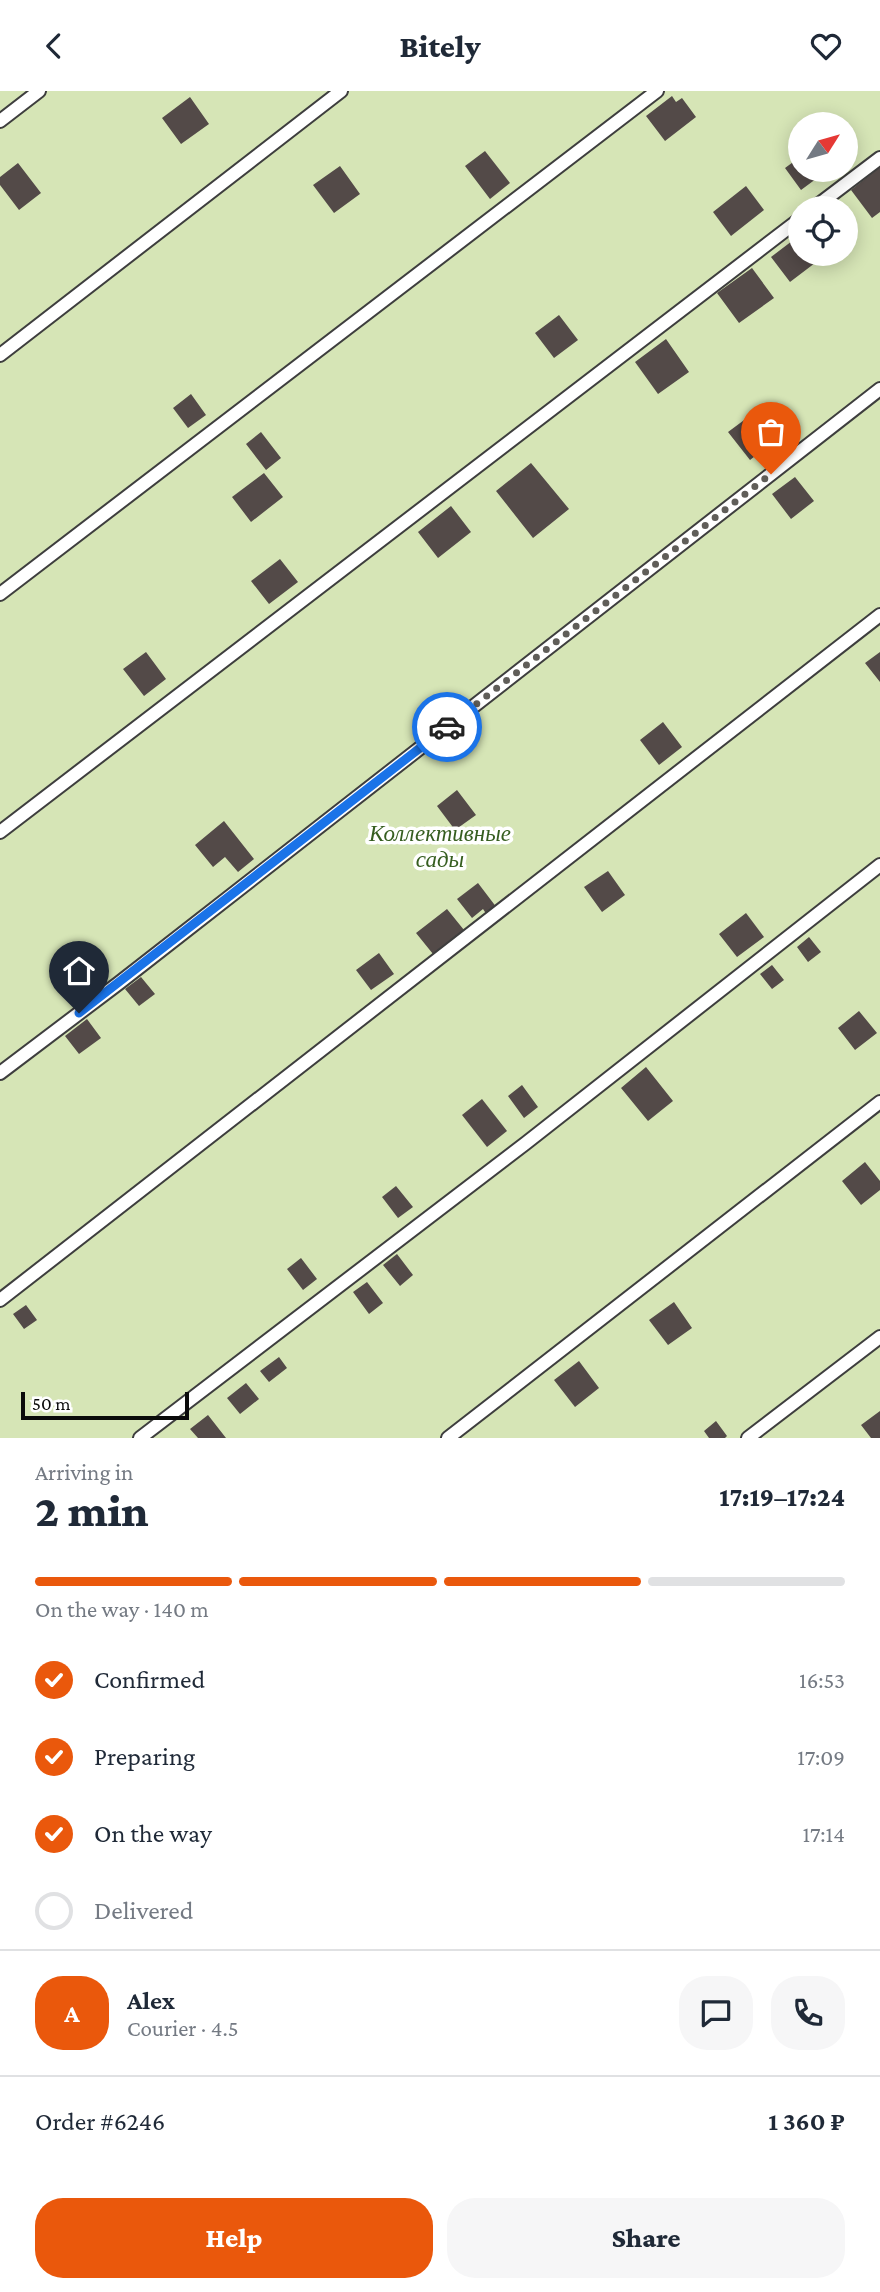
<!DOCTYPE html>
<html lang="en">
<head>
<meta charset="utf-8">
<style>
	body { margin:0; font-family:"Crimson Pro",serif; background:#f6f6f7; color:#1f2937; height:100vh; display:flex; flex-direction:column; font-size:26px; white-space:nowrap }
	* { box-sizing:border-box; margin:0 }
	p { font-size:23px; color:#747a83 }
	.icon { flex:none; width:38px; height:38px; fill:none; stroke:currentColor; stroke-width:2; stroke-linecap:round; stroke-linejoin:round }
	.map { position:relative; height:1347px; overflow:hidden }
	.details { display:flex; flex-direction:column; background:#fff; flex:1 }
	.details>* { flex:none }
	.needle { width:46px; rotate:53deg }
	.tools { position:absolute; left:788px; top:21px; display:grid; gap:14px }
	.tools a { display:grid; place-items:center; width:70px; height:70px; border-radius:50%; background:#fff; box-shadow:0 4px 18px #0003; font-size:35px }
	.scale { position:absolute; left:21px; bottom:18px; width:168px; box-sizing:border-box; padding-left:7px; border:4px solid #0b0b0b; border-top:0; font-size:19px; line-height:24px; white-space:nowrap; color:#0b0b0b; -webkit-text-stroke:5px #fff; paint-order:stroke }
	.pin { position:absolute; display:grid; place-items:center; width:60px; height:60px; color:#fff; margin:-72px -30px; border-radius:50% 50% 50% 0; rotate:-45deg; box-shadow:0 0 7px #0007 }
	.pin .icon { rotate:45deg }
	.courier { position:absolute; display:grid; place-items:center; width:70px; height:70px; margin:-35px; border:5px solid #1a73e8; border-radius:50%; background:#fff; color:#222; box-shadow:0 2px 9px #0007 }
	.headline em { font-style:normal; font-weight:800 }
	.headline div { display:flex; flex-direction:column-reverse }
	.headline { display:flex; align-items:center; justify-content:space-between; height:119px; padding:0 35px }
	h1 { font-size:46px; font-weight:800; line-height:52px }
	.bar { display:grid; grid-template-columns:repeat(4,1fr); gap:10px 7px; align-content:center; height:84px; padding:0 35px }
	.bar i { height:9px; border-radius:5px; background:#e0e1e3 }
	.bar .current { background:#ea580c }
	.bar p { grid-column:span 4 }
	.line { display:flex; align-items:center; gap:18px; padding:0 35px; border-top:2px solid #e0e1e3 }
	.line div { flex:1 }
	.round { display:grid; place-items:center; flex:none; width:74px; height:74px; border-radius:28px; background:#f6f6f7 }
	ol { padding:0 35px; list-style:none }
	li { display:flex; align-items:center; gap:21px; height:77px }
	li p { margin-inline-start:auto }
	li .icon { padding:7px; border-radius:50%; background:#ea580c; color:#fff; stroke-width:4 }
	li:last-child { color:#747a83 }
	li i { width:38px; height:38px; border:4px solid #e0e1e3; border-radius:50% }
	.primary-button { display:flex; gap:14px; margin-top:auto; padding:14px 35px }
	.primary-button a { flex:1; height:80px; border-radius:28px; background:#ea580c; color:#fff; font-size:28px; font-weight:800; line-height:80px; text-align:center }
	.primary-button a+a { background:#f6f6f7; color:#1f2937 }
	header { display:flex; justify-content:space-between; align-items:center; height:91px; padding:0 35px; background:#fff; font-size:32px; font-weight:800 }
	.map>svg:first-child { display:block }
	.green { fill:#d6e5b6; fill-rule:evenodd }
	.building { fill:#534a48 }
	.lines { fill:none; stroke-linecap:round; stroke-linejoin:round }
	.lane-casing { stroke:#3e3e3e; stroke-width:16 }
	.lane { stroke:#fff; stroke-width:12 }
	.done { stroke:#605e59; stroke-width:7; stroke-dasharray:0 12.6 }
	.route { stroke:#1a73e8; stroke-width:9 }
	.labels { text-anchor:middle; stroke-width:7; stroke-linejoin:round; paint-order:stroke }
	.park-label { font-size:23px; font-style:italic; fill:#365e20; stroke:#fff }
</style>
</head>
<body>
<header><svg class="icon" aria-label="back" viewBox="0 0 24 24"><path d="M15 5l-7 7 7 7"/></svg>Bitely<svg class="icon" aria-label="heart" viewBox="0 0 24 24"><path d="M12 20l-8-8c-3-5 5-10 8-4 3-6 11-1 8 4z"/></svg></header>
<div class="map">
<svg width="880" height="1347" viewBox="0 0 880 1347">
	<rect width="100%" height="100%" fill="#fef7e9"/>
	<path class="green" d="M0 0H880V1347H0ZM800 33H845V79H800ZM800 117H845V163H800Z"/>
	<path class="building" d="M672 5 676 11 682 7 696 26 665 50 646 25Z
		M190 6 209 33 181 53 162 27Z
		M485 60 510 92 490 108 465 75Z
		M800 66V79H828L801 99 785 77Z
		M18 72 41 102 19 119 0 94V86Z
		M340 75 360 103 334 122 313 94Z
		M880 76V121L872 127 851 99Z
		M746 95 764 119 731 145 713 121Z
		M796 147 800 152V163H808L815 172 790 191 771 166Z
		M752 177 774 207 739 232 717 202Z
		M559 224 578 249 554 267 535 242Z
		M666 248 689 281 658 303 635 271Z
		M191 303 206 324 188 337 173 317Z
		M755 321 777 348 750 369 728 341Z
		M261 341 281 367 266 379 246 353Z
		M531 372 569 418 533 447 496 400Z
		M264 382 283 406 251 431 232 406Z
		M795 386 814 410 791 428 772 403Z
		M451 415 471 441 438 467 418 441Z
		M280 468 298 491 269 513 251 490Z
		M146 561 166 588 144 605 123 578Z
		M880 561V591L865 572Z
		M663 631 682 656 659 674 640 649Z
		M457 699 476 724 455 739 437 715Z
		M224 730 254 768 238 781 225 766 213 776 195 754Z
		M608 780 625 804 602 821 584 796Z
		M478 792 497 817 487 824 483 818 472 827 457 808Z
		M447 818 464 839 433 863 416 842Z
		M746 822 764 846 737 866 719 843Z
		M809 846 821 861 808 871 797 856Z
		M379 862 394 883 371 899 356 879Z
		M772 874 784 889 772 898 760 883Z
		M141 886 155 903 139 915 125 898Z
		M859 920 877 942 855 959 838 937Z
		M87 928 101 947 79 963 65 945Z
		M646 976 673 1010 648 1030 621 997Z
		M522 994 538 1016 524 1027 508 1005Z
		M482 1008 507 1040 487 1056 462 1024Z
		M865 1071 880 1090V1099L861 1114 842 1090Z
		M396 1095 413 1116 398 1127 382 1106Z
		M397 1163 413 1184 400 1195 383 1174Z
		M301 1167 317 1188 303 1199 287 1178Z
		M367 1191 383 1212 369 1223 353 1201Z
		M674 1211 692 1237 668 1254 649 1229Z
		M26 1214 37 1229 24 1238 13 1223Z
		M279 1266 287 1277 269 1291 260 1280Z
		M579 1270 599 1297 575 1316 554 1289Z
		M246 1292 259 1308 240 1323 227 1307Z
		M880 1320V1347H871L861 1334Z
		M208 1324 226 1347H198L190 1338Z
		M716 1330 727 1345 725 1347H709L704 1340Z"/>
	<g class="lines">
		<defs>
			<path id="lane" d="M0 30 39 0
				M814 117 880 67
				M0 264 341 0
				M0 503 657 0
				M0 741 800 128
				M0 982 119 892 880 298
				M0 1209 880 524
				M140 1347 526 1052 880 774
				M448 1347 880 1011
				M748 1347 880 1246"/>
		</defs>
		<use href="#lane" class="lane-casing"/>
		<use href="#lane" class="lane"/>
	</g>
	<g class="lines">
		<path class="done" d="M447 636 771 383"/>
		<path class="route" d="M79 922 447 636"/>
	</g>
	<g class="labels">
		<g class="park-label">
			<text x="440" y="750">Коллективные<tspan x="440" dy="26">сады</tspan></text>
		</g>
	</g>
</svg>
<div class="tools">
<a><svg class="needle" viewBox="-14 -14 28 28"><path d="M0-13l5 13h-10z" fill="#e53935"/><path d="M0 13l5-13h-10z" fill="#747a83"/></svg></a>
<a><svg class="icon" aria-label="locate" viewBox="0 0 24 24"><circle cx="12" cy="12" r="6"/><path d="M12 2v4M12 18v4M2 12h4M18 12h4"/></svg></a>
</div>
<div class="scale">50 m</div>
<div class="pin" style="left:771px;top:383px;background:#ea580c"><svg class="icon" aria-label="bag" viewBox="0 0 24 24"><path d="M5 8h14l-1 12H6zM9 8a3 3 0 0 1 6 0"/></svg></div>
<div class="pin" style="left:79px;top:922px;background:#1f2937"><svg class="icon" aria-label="home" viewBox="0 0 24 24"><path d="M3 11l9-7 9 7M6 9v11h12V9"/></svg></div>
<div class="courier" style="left:447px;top:636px"><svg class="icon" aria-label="car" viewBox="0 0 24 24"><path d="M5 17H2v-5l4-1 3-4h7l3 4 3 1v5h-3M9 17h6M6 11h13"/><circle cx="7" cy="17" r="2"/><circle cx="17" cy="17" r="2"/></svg></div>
</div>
<section class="details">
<div class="headline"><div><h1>2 min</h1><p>Arriving in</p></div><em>17:19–17:24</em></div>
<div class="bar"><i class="current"></i><i class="current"></i><i class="current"></i><i></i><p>On the way · 140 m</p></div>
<ol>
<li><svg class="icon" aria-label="check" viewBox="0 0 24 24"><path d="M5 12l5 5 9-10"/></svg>Confirmed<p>16:53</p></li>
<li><svg class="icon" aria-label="check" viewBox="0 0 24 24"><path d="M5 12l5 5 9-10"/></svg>Preparing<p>17:09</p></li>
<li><svg class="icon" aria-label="check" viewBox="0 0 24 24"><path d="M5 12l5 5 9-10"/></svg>On the way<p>17:14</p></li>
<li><i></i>Delivered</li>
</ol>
<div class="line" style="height:126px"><b class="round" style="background:#ea580c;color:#fff">A</b><div><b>Alex</b><p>Courier · 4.5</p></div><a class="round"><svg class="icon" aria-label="chat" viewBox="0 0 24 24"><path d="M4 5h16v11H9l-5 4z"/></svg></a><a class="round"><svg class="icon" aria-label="phone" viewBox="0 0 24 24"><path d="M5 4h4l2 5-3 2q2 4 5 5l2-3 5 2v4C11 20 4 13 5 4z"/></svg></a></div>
<div class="line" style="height:91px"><div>Order #6246</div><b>1 360 ₽</b></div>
<div class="primary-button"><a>Help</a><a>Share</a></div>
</section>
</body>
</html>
